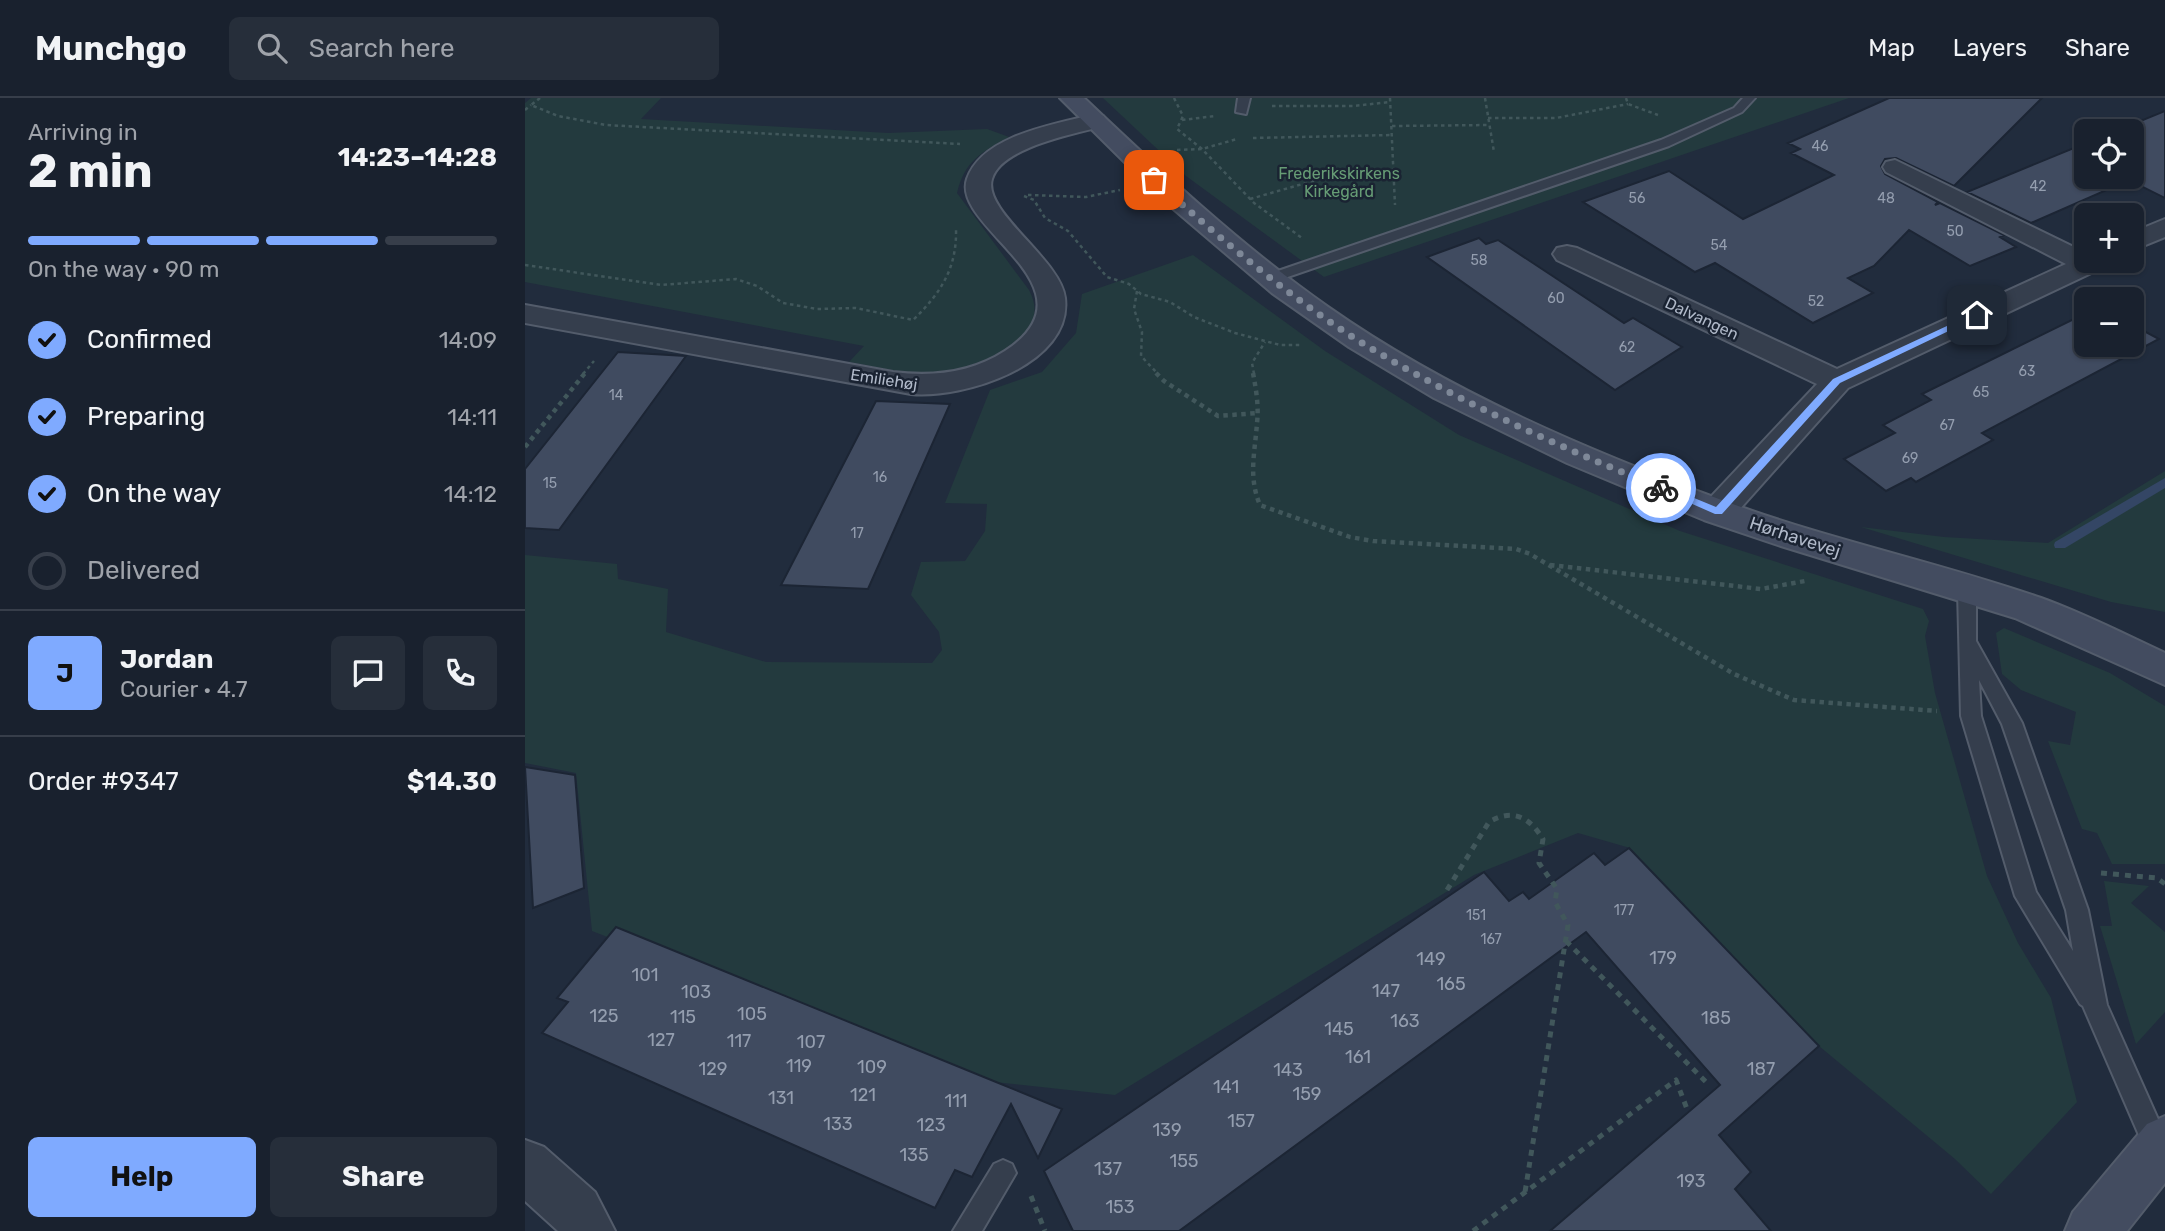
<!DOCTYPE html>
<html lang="en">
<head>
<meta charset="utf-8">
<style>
	body { margin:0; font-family:Rubik,sans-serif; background:#262e3a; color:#f1f3f6; height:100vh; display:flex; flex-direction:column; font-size:26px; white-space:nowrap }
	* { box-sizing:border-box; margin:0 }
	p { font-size:23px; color:#9fa3aa }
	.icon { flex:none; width:38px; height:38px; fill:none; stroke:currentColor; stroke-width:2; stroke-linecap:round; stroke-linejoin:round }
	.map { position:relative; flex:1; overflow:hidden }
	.sheet { display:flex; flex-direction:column; background:#19212e; width:525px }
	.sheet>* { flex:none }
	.buttons { position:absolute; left:1549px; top:21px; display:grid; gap:14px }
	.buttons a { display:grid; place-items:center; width:70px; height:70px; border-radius:10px; background:#19212e; box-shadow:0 2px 5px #0004,0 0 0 2px #373e4a; font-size:35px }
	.pin { position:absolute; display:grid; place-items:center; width:60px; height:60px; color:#fff; margin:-30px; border-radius:14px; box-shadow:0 4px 10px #0006 }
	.courier { position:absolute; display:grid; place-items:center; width:70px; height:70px; margin:-35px; border:5px solid #7faaff; border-radius:50%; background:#fff; color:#222; box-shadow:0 2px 9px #0007 }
	.head em { font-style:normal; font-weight:700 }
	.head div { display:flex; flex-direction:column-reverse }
	.head { display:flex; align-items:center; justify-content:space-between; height:119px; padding:0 28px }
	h1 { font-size:46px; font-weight:700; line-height:52px }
	.bar { display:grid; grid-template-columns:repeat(4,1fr); gap:10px 7px; align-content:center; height:84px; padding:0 28px }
	.bar i { height:9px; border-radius:5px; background:#373e4a }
	.bar .current { background:#7faaff }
	.bar p { grid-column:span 4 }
	.line { display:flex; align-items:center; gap:18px; padding:0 28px; border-top:2px solid #373e4a }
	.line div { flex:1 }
	.round { display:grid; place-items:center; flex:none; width:74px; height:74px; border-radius:10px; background:#262e3a }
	ol { padding:0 28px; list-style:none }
	li { display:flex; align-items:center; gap:21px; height:77px }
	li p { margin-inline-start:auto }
	li .icon { padding:7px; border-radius:50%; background:#7faaff; color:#111; stroke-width:4 }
	li:last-child { color:#9fa3aa }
	li i { width:38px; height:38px; border:4px solid #373e4a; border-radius:50% }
	.primary-button { display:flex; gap:14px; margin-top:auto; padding:14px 28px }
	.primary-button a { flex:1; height:80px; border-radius:10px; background:#7faaff; color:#111; font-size:28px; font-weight:700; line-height:80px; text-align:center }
	.primary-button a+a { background:#262e3a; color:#f1f3f6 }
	header { display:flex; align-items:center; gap:42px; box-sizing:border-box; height:98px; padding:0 35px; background:#19212e; border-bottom:2px solid #373e4a }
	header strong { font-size:33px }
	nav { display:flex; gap:38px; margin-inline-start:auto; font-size:24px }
	.search { width:490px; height:63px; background:#262e3a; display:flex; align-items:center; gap:18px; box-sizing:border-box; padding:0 24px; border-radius:10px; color:#9fa3aa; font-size:26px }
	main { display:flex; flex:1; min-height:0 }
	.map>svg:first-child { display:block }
	.green { fill:#233a3e }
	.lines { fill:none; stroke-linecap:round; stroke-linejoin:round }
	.stream { fill:#344665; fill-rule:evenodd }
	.building { fill:#404b60; stroke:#1c2534; stroke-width:2 }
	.lane-casing { stroke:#535c6b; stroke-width:4 }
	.street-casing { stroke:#535c6b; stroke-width:4 }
	.secondary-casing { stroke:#535c6b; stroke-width:4 }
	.path-far2 { stroke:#41575b; stroke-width:2.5; stroke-dasharray:3.5 3.5; stroke-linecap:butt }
	.path-far1 { stroke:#41575b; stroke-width:4.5; stroke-dasharray:4.5 4.5; stroke-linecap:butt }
	.path { stroke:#41575b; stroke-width:5; stroke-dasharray:6 6; stroke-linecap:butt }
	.lane { fill:#353e4d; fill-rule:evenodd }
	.street { fill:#353e4d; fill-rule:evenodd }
	.secondary { fill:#434c60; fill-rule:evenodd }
	.route { fill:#7faaff }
	.done { stroke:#7e8898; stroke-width:7; stroke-dasharray:0 12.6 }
	.labels { text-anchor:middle; stroke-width:5; stroke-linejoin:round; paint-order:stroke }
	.number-label { font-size:14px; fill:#949eaf }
	.far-park-label { font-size:16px; fill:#669c75; stroke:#1a2332 }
	.far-street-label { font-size:16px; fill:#b0b9c9; stroke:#1a2332 }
	.street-label { font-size:18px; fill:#b0b9c9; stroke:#1a2332 }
	.near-number-label { font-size:18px; fill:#949eaf }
</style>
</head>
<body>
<header>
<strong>Munchgo</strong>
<div class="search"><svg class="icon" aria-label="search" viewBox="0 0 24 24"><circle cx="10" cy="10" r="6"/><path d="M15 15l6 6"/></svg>Search here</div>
<nav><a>Map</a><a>Layers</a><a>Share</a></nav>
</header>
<main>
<section class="sheet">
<div class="head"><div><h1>2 min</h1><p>Arriving in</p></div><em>14:23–14:28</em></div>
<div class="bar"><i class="current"></i><i class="current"></i><i class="current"></i><i></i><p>On the way · 90 m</p></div>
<ol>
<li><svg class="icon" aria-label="check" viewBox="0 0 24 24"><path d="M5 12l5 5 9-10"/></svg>Confirmed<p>14:09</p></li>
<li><svg class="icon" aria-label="check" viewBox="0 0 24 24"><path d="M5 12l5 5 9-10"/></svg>Preparing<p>14:11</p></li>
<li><svg class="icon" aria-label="check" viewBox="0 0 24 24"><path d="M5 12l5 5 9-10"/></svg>On the way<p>14:12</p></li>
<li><i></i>Delivered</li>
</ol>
<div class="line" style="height:126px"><b class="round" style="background:#7faaff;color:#111">J</b><div><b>Jordan</b><p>Courier · 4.7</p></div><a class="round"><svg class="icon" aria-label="chat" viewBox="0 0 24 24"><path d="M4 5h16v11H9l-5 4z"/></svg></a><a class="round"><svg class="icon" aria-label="phone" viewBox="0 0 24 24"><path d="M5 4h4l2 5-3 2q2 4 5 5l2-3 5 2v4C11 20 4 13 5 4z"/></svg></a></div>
<div class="line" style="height:91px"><div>Order #9347</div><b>$14.30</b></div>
<div class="primary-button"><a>Help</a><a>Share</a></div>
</section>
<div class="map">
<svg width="1640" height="1133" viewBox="0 0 1640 1133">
	<rect width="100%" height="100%" fill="#212c3d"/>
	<path class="green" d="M6 0H136L116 21 363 35 462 31 484 39C456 55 440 62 432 95L504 192C534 247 434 277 394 275 371 274 347 268 324 264L339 248 0 184V5Z
		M578 0H1324L799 179 661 78Z
		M668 157 800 253 934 337 1155 433 1398 511 1404 523 1400 538 1410 595 1462 778 1493 845 1526 900 1552 1004 1466 1096 1430 1061 1294 948 1105 750 1053 735 949 777 590 997 451 982 67 833 51 675 0 665V457L92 466 93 481 143 491 141 534 241 564 407 565 417 552 414 534 386 497 396 464 440 463 460 433 462 406 420 405 465 292 517 274 551 235 557 196Z
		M1640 373V514L1586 504 1336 429 1419 439 1523 445Z
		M1479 530 1585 575 1640 608V766H1587L1572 735 1557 731 1523 643 1545 647 1551 614 1496 592 1477 576 1471 535Z
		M1579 783 1624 788 1606 805 1640 834V914L1611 946 1575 828H1587Z"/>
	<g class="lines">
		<path class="stream" d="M1640 380V390L1540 450H1530L1529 447 1530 444Z"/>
	</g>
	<path class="building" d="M1364 0H1517L1429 88 1371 60 1360 61 1356 68 1360 76 1413 104 1410 107 1415 105 1479 137 1475 139 1491 149 1445 168 1384 132 1349 168 1323 180 1348 195 1288 225 1190 165 1170 174 1058 104 1144 73 1218 121 1309 77 1266 55 1275 51 1263 45Z
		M1640 13V100L1604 82 1506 125 1442 94 1561 45V79H1606V33H1591Z
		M954 140 961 146 973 142 1099 225 1108 220 1157 249 1090 292 902 159Z
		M1561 215V247H1606V226L1634 241 1457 335 1468 342 1391 384 1386 380 1361 393 1319 361 1370 335 1358 327 1406 302 1397 296Z
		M93 254 161 258 34 432 0 430V371Z
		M351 303 425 306 343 491 256 487Z
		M0 669 50 677 59 790 8 810Z
		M1104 750 1294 948 1194 1037 1226 1074 1210 1091 1246 1133H1025L1195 987 1061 834 654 1133H548L519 1073 959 774 984 803 998 794 1004 801 1069 755 1080 767Z
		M91 829 476 986 537 1011 513 1060 486 1006 447 1079 430 1072 410 1110 17 935 43 904 32 900Z"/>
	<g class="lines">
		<defs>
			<path id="lane" d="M713 0H725L721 16 711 14Z
				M1218 0H1230L1217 14 1144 48 751 183 746 184 739 180 741 177 1136 42 1209 10Z
				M1442 485 1448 487 1451 492V543L1497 625 1563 812 1582 907 1640 1037V1059L1632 1062 1623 1058 1558 908 1555 906 1490 798 1436 618 1433 492 1436 487ZM1454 582 1477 626 1541 812 1548 853 1511 794 1456 618Z
				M478 1062 487 1066 491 1075 457 1133H428L469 1066Z"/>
			<path id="street" d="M570 16 578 18 582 23 578 28C550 36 476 49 467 81 457 113 536 162 540 200 548 267 438 301 386 296L0 225V207L368 274C408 279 446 275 480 253 577 189 425 130 442 81 457 37 531 26 570 16Z
				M1370 62 1561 155V163H1583L1579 169 1323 290 1205 422 1193 425 1181 422 1176 413 1181 404 1292 286 1032 162 1028 156 1032 150 1042 148 1052 150 1312 271 1541 166 1361 74 1358 69 1361 64Z
				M1640 121V139L1606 153V135Z
				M0 1042 19 1049 70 1094 90 1133H33L0 1103Z"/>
			<path id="secondary" d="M535 0H559C637 74 715 147 803 209 924 294 1064 353 1202 404 1305 442 1412 464 1516 500 1558 515 1599 536 1640 555V587L1490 520 1256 448 1179 422 1042 365 909 300 824 249 747 195 639 103Z
				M1640 1018V1085L1602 1133H1540L1548 1114 1622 1026Z"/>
		</defs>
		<use href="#lane" class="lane-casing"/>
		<use href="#street" class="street-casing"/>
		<use href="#secondary" class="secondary-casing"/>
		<path class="path-far2" d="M15 0 6 7 33 18 81 27 435 46
			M649 0 658 18 652 31 677 51 729 105 777 140
			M865 0 870 107
			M960 0 969 54
			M1101 0 1103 6 1133 17
			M747 8H828L865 4
			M0 12 6 7
			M963 20H1031L1103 6
			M657 22 690 18
			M867 28 964 27
			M728 40 867 37
			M652 52 677 51 712 41
			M503 97 561 99 595 92
			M499 98 509 102 520 120 543 133 582 179 604 186 616 196 645 204 669 219 710 235 755 247H775
			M725 101 809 77 869 76
			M0 167 136 187 211 181 232 188 258 205 292 211 331 210 388 222C416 195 432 170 431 131
			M612 193 609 211 617 234 616 258 633 276
			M58 276 69 263
			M729 276 727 265 740 244"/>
		<path class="path-far1" d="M631 275 639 283 693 318 733 315
			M728 275C731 291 734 308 732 325 730 354 723 379 735 407L825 439 848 443 991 451 1005 456 1209 576 1269 602 1412 613
			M0 349 60 275
			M1025 467 1236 491 1280 483"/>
		<path class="path" d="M1576 775 1632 780 1640 786
			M922 792 964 724C988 710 1004 719 1018 741L1014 765 1032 791 1030 804 1043 827 1000 1094
			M1041 843 1183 986
			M506 1098 520 1133
			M948 1133 1151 982 1162 1011"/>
		<use href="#lane" class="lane"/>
		<use href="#street" class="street"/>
		<use href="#secondary" class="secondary"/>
	</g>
	<path class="route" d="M1452 214 1455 218 1315 285 1197 416H1190L1131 390 1140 388 1191 409 1308 281Z"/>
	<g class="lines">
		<path class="done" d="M629 82C694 139 761 197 834 243 930 302 1032 348 1136 390"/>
	</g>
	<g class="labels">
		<g class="number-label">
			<text x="1295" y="53">46</text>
			<text x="1513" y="93">42</text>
			<text x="1112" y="105">56</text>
			<text x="1361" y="105">48</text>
			<text x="1430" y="138">50</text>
			<text x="1194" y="152">54</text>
			<text x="954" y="167">58</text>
			<text x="1031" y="205">60</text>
			<text x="1291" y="208">52</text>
			<text x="1102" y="254">62</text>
			<text x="1502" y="278">63</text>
			<text x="1456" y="299">65</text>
			<text x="91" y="302">14</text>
			<text x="1422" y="332">67</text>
			<text x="1385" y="365">69</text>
			<text x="355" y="384">16</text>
			<text x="25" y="390">15</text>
			<text x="332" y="440">17</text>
			<text x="1099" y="817">177</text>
			<text x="951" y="822">151</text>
			<text x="966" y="846">167</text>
		</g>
		<g class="far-park-label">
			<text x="814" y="81">Frederikskirkens<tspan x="814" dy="18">Kirkegård</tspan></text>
		</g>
		<g class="far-street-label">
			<text transform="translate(1177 220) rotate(25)" y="6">Dalvangen</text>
			<text transform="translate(359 281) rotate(9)" y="6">Emiliehøj</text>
		</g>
		<g class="street-label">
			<text transform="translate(1270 439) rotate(18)" y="6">Hørhavevej</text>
		</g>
		<g class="near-number-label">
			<text x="1138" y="866">179</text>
			<text x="906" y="867">149</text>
			<text x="120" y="883">101</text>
			<text x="926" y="892">165</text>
			<text x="861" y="899">147</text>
			<text x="171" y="900">103</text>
			<text x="227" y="922">105</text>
			<text x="79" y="924">125</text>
			<text x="158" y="925">115</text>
			<text x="1191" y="926">185</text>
			<text x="880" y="929">163</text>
			<text x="814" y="937">145</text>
			<text x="136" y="948">127</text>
			<text x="214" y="949">117</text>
			<text x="286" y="950">107</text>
			<text x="833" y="965">161</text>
			<text x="274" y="974">119</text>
			<text x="347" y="975">109</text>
			<text x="188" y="977">129</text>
			<text x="1236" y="977">187</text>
			<text x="763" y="978">143</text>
			<text x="701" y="995">141</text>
			<text x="782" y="1002">159</text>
			<text x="338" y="1003">121</text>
			<text x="256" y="1006">131</text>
			<text x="431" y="1009">111</text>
			<text x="716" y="1029">157</text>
			<text x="313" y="1032">133</text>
			<text x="406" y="1033">123</text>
			<text x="642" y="1038">139</text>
			<text x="389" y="1063">135</text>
			<text x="659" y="1069">155</text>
			<text x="583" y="1077">137</text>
			<text x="1166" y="1089">193</text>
			<text x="595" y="1115">153</text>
		</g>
	</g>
</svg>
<div class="buttons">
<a><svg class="icon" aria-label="locate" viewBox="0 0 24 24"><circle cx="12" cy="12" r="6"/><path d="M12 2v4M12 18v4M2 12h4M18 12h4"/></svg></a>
<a>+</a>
<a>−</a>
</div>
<div class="pin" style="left:629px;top:82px;background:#ea580c"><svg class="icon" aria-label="bag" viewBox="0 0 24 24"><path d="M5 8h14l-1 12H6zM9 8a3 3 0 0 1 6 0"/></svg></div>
<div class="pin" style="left:1452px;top:217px;background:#1f2937"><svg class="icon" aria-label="home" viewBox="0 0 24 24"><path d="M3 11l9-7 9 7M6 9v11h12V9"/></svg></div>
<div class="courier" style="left:1136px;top:390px"><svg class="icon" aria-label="bike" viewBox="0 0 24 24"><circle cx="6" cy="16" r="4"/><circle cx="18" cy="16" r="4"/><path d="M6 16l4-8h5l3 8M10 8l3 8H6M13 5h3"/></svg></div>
</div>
</main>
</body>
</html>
